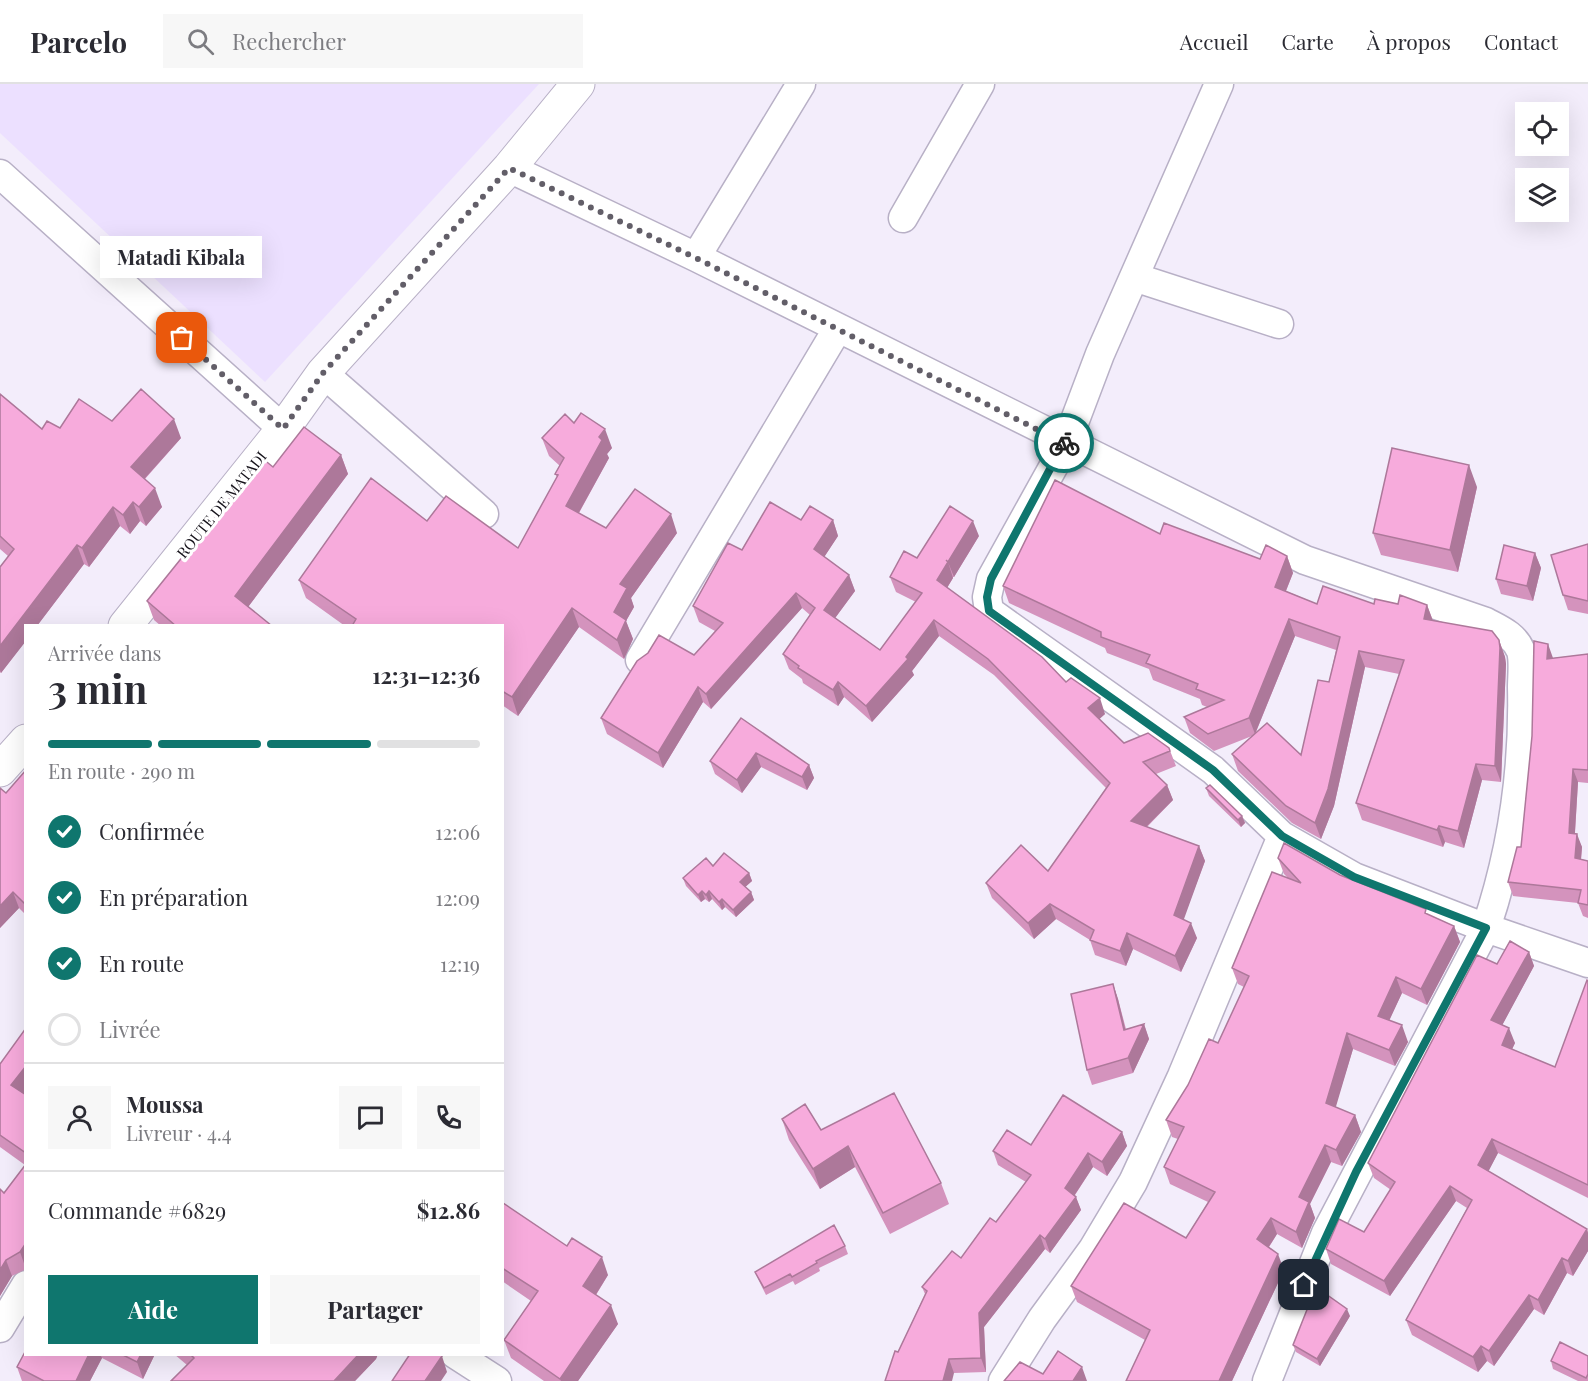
<!DOCTYPE html>
<html lang="fr">
<head>
<meta charset="utf-8">
<style>
	body { margin:0; font-family:"Playfair Display",serif; background:#f7f7f7; color:#2b2b33; height:100vh; display:flex; flex-direction:column; font-size:22px; white-space:nowrap }
	* { box-sizing:border-box; margin:0 }
	p { font-size:20px; color:#7c7c81 }
	.icon { flex:none; width:33px; height:33px; fill:none; stroke:currentColor; stroke-width:2; stroke-linecap:round; stroke-linejoin:round }
	.map { position:relative; flex:1; overflow:hidden }
	.side { position:absolute; left:24px; top:540px; width:480px; height:732px; display:flex; flex-direction:column; background:#fff; border-radius:0px; box-shadow:0 6px 24px #0002 }
	.side>* { flex:none }
	.buttons { position:absolute; left:1515px; top:18px; display:grid; gap:12px }
	.buttons a { display:grid; place-items:center; width:54px; height:54px; border-radius:0px; background:#fff; box-shadow:0 6px 24px #0002; font-size:30px }
	.pin { position:absolute; display:grid; place-items:center; width:51px; height:51px; color:#fff; margin:-26px; border-radius:12px; box-shadow:0 3px 9px #0006 }
	.courier { position:absolute; display:grid; place-items:center; width:60px; height:60px; margin:-30px; border:4px solid #0f766e; border-radius:50%; background:#fff; color:#222; box-shadow:0 2px 8px #0007 }
	.bubble { position:absolute; height:42px; border-radius:0px; background:#fff; box-shadow:0 6px 24px #0002; font-size:20px; font-weight:700; line-height:42px; text-align:center }
	.overview em { font-style:normal; font-weight:700 }
	.overview div { display:flex; flex-direction:column-reverse }
	.overview { display:flex; align-items:center; justify-content:space-between; height:102px; padding:0 24px }
	h1 { font-size:39px; font-weight:700; line-height:45px }
	.bar { display:grid; grid-template-columns:repeat(4,1fr); gap:9px 6px; align-content:center; height:72px; padding:0 24px }
	.bar i { height:8px; border-radius:4px; background:#e1e1e2 }
	.bar .current { background:#0f766e }
	.bar p { grid-column:span 4 }
	.line { display:flex; align-items:center; gap:15px; padding:0 24px; border-top:2px solid #e1e1e2 }
	.line div { flex:1 }
	.round { display:grid; place-items:center; flex:none; width:63px; height:63px; border-radius:0px; background:#f7f7f7 }
	ol { padding:0 24px; list-style:none }
	li { display:flex; align-items:center; gap:18px; height:66px }
	li p { margin-inline-start:auto }
	li .icon { padding:6px; border-radius:50%; background:#0f766e; color:#fff; stroke-width:4 }
	li:last-child { color:#7c7c81 }
	li i { width:33px; height:33px; border:3px solid #e1e1e2; border-radius:50% }
	.action { display:flex; gap:12px; margin-top:auto; padding:12px 24px }
	.action a { flex:1; height:69px; border-radius:0px; background:#0f766e; color:#fff; font-size:24px; font-weight:700; line-height:69px; text-align:center }
	.action a+a { background:#f7f7f7; color:#2b2b33 }
	header { display:flex; align-items:center; gap:36px; box-sizing:border-box; height:84px; padding:0 30px; background:#fff; border-bottom:2px solid #e1e1e2 }
	header strong { font-size:28px }
	nav { display:flex; gap:33px; margin-inline-start:auto; font-size:21px }
	.search { width:420px; height:54px; background:#f7f7f7; display:flex; align-items:center; gap:15px; box-sizing:border-box; padding:0 21px; border-radius:0px; color:#7c7c81; font-size:22px }
	.map>svg:first-child { display:block }
	.built { fill:#ece0ff }
	.lines { fill:none; stroke-linecap:round; stroke-linejoin:round }
	.minor-casing { stroke:#b8b0c6; stroke-width:31 }
	.highway-casing { stroke:#b8b0c6; stroke-width:35 }
	.minor { stroke:#fff; stroke-width:28 }
	.highway { stroke:#fff; stroke-width:33 }
	.wall { fill:#d493bd; fill-rule:evenodd }
	.shaded-wall { fill:#ad789a }
	.building { fill:#f7abdc; stroke:#ad789a; stroke-width:1.5 }
	.done { stroke:#625e68; stroke-width:6; stroke-dasharray:0 10.8 }
	.route { stroke:#0f766e; stroke-width:8 }
	.labels { text-anchor:middle; stroke-width:6; stroke-linejoin:round; paint-order:stroke }
	.street-label { font-size:15px; fill:#141119; stroke:#fff }
</style>
</head>
<body>
<header>
<strong>Parcelo</strong>
<div class="search"><svg class="icon" aria-label="search" viewBox="0 0 24 24"><circle cx="10" cy="10" r="6"/><path d="M15 15l6 6"/></svg>Rechercher</div>
<nav><a>Accueil</a><a>Carte</a><a>À propos</a><a>Contact</a></nav>
</header>
<div class="map">
<svg width="1588" height="1297" viewBox="0 0 1588 1297">
	<rect width="100%" height="100%" fill="#f3edfb"/>
	<path class="built" d="M0 0H539L265 298 0 49Z"/>
	<g class="lines">
		<defs>
			<path id="minor" d="M1219 0 1100 270 1066 360 991 495 987 513 989 527 1213 686 1282 752 1354 793 1486 844 1588 879
				M509 84 696 173 1305 476 1486 538C1501 546 1514 551 1521 567 1524 577 1522 593 1522 603 1524 685 1512 767 1486 844L1326 1149 1267 1297
				M0 90 283 345
				M903 134 980 0
				M696 173 801 0
				M1134 193 1279 240
				M323 289 484 430
				M640 576 838 244
				M0 1244 26 1201
				M455 1270 497 1297
				M1003 1297 1042 1235 1093 1165 1133 1098 1182 992 1282 752"/>
			<path id="highway" d="M125 542 283 345 323 289 509 84 578 0
				M0 686 26 657"/>
		</defs>
		<use href="#minor" class="minor-casing"/>
		<use href="#highway" class="highway-casing"/>
		<use href="#minor" class="minor"/>
		<use href="#highway" class="highway"/>
	</g>
	<path class="wall" d="M0 310 42 345 60 344 112 337 181 354 145 395 162 423 146 442 140 437 130 450 120 442 89 483 84 480 1 589 0 588V483L8 472 0 465Z
		M574 339 612 364 607 370 609 374 579 429 606 444 677 449 631 514 634 523 626 537 633 555 624 575 579 543 518 632 502 621V542H345L306 514 299 496 427 437 518 464 557 393 555 390 560 382 549 372 542 354Z
		M341 371 348 390 248 523 272 542H161L154 536 147 517 273 383Z
		M1477 403 1458 488 1381 471 1373 449Z
		M801 436H833L838 452 824 473 849 491 855 507 835 534 880 566 916 518 896 508 890 493 917 474 979 452 954 493H953V494L947 504 1105 630 1099 635 1124 659 1169 664 1176 682 1156 690 1167 701 1173 716 1147 743 1199 762 1205 777 1183 835 1197 854 1181 888 1133 865 1126 882 1095 871 1090 856 1056 835 1034 855 992 814 986 799 1048 787 1106 704 994 591 939 552 912 587 914 591 872 638 844 613 838 622 803 599 802 595 789 585 783 570 810 531 802 524 711 625 703 618 663 684 607 650 601 634 694 571 715 547 699 538 693 522 742 466Z
		M1160 450 1260 475 1287 472 1293 489 1286 507 1317 520 1427 521 1433 537 1499 556 1505 573 1506 580 1501 698 1482 696 1464 764 1445 758 1443 763 1362 736 1356 719 1399 590 1365 583 1334 722 1321 755 1292 739 1238 687 1232 670 1252 652 1214 667 1190 649 1184 633 1207 623 1202 621 1200 615 1153 596 1149 585 1107 569 1105 564 1009 519 1003 502ZM1295 552 1336 566 1329 598 1301 671 1256 648Z
		M1588 461V530L1568 526 1563 511Z
		M1535 469 1541 484 1533 517 1501 510 1496 495Z
		M1588 570V699L1578 698 1575 749 1582 763 1581 775 1588 777V834L1583 832 1578 819 1513 812 1508 798 1521 763 1532 652 1553 574Z
		M741 634 809 681 814 694 807 706 761 683 742 709 715 690 710 677Z
		M26 686V831L19 824 0 844V704L6 709Z
		M1206 704 1242 732 1245 739 1241 743 1209 712Z
		M1278 774 1340 791 1454 842 1460 858 1427 921 1402 909 1389 936 1408 958 1395 982 1353 965 1335 1023 1355 1031 1361 1048 1342 1082 1331 1078 1310 1120 1315 1134 1302 1164 1277 1150 1269 1163 1284 1186 1232 1297H1126L1145 1256 1077 1218 1071 1202 1186 1154 1208 1118 1170 1100 1164 1083 1178 1055 1172 1053 1166 1036 1218 959 1244 903 1238 900 1232 884 1287 793 1284 790Z
		M713 782 749 789 752 797 745 803 751 808 754 816 736 833 725 823 722 826 712 815 709 818 705 815 701 818 686 802 683 794Z
		M1529 868 1534 882 1502 941 1515 959 1512 965 1555 983 1588 897V1114L1498 1069 1488 1087 1587 1145 1588 1149V1167L1573 1192 1567 1189 1544 1231 1534 1225 1494 1282 1487 1277 1478 1288 1412 1251 1406 1236 1467 1124 1456 1117 1390 1212 1331 1180 1326 1165 1364 1148 1391 1106 1374 1094 1368 1079 1497 880Z
		M1113 900 1118 915 1126 945 1144 940 1149 955 1133 989 1092 1001 1087 986Z
		M23 949V1010L26 1011V1185L12 1192 0 1212 4 1109 25 1081 0 1063V980Z
		M782 1035 821 1046 941 1099 949 1120 890 1150 855 1083 820 1105 789 1056Z
		M1122 1048 1127 1062 1107 1092 1093 1083 1075 1111 1081 1126 1050 1169 1045 1165 984 1243 986 1288 954 1289 898 1268 925 1210 922 1203 961 1174 996 1138 1026 1098 998 1081 993 1067Z
		M502 1119 608 1191 596 1211 618 1240 578 1297H544L511 1274 504 1256 531 1217 502 1197Z
		M845 1162 848 1170 819 1184 820 1187 795 1201 793 1197 766 1211 758 1195 755 1188Z
		M1350 1232 1320 1282 1296 1268 1293 1261Z
		M26 1270H155L143 1295 102 1274 90 1297H22L17 1283Z
		M174 1270H378L376 1275 355 1297H170L187 1281Z
		M1588 1272V1297H1578L1553 1285 1551 1277Z"/>
	<path class="shaded-wall" d="M174 335 181 354 138 402 131 383Z
		M605 345 612 364 607 370 609 374 572 441 566 422 599 353Z
		M341 371 348 390 242 531 235 512Z
		M1469 381 1477 403 1458 488 1450 466Z
		M155 404 162 423 146 442 139 423Z
		M133 418 140 437 130 450 123 431Z
		M113 423 120 442 89 483 82 464Z
		M671 430 677 449 631 514 634 523 626 537 633 555 624 575 617 556 614 528 620 500Z
		M833 436 838 452 819 481 814 465Z
		M973 437 979 452 954 493 948 478Z
		M77 461 84 480 37 542H26V557L1 589 0 586V562Z
		M1535 469 1541 484 1533 517 1527 502Z
		M1287 472 1293 489 1281 519 1275 503Z
		M948 478 953 494 942 512 937 496Z
		M849 491 855 507 830 541 824 526Z
		M796 509 802 524 711 625 706 610Z
		M1427 521 1433 537 1424 535Z
		M572 524 579 543 518 632 512 613Z
		M1289 535 1295 552 1255 650 1249 634Z
		M934 536 939 552 912 587 914 591 872 638 866 622 906 573Z
		M1499 556 1505 573 1506 580 1501 698 1495 682Z
		M1548 560 1553 574 1552 588 1547 575Z
		M1359 567 1365 583 1334 722 1321 755 1315 739Z
		M838 598 844 613 838 622 833 606Z
		M698 603 703 618 663 684 658 669Z
		M1100 614 1105 630 1094 640 1088 624Z
		M756 669 761 683 742 709 737 696Z
		M1476 680 1482 696 1464 764 1458 747Z
		M809 681 814 694 807 706 802 693Z
		M1573 685 1578 698 1574 763 1569 749Z
		M1167 701 1173 716 1137 752 1131 737Z
		M1242 732 1245 739 1241 743 1238 736Z
		M1439 742 1445 758 1443 763 1437 746Z
		M1577 750 1582 763 1580 787 1575 774Z
		M1199 762 1205 777 1180 846 1174 831Z
		M749 789 752 797 743 805 740 798Z
		M702 807 705 815 701 818 698 811Z
		M709 807 712 815 709 818 706 811Z
		M13 808 19 824 0 844V822Z
		M751 808 754 816 736 833 733 826Z
		M722 815 725 823 722 826 719 818Z
		M1050 820 1056 835 1034 855 1028 839Z
		M1191 839 1197 854 1181 888 1175 872Z
		M1454 842 1460 858 1427 921 1421 905Z
		M1127 849 1133 865 1126 882 1120 867Z
		M1529 868 1534 882 1497 951 1491 936Z
		M1396 893 1402 909 1384 948 1378 932Z
		M1113 900 1118 915 1129 961 1124 946Z
		M1144 940 1149 955 1133 989 1128 974Z
		M1402 941 1408 958 1395 982 1389 966Z
		M1509 944 1515 959 1507 976 1502 961Z
		M1347 949 1353 965 1332 1036 1326 1019Z
		M26 982V1007L17 1018 11 1001Z
		M1355 1031 1361 1048 1342 1082 1336 1066Z
		M1122 1048 1127 1062 1107 1092 1102 1078Z
		M1492 1055 1498 1069 1484 1096 1478 1081Z
		M1325 1061 1331 1078 1310 1120 1315 1134 1302 1164 1296 1148 1299 1113Z
		M848 1062 855 1083 820 1105 813 1085Z
		M1088 1069 1093 1083 1070 1118 1065 1104Z
		M1450 1102 1456 1117 1390 1212 1384 1197Z
		M1076 1113 1081 1126 1050 1169 1045 1155Z
		M1271 1134 1277 1150 1263 1172 1257 1155Z
		M1587 1145 1588 1149V1167L1573 1192 1568 1177Z
		M1040 1151 1045 1165 984 1243 986 1288 981 1274 979 1229Z
		M26 1159V1185L20 1168Z
		M1278 1170 1284 1186 1232 1297H1219Z
		M602 1173 608 1191 590 1220 583 1202Z
		M1562 1174 1567 1189 1544 1231 1538 1216Z
		M6 1176 12 1192 0 1212V1186Z
		M1529 1211 1534 1225 1494 1282 1489 1267Z
		M611 1221 618 1240 578 1297H561L560 1295Z
		M1347 1225 1350 1232 1320 1282 1317 1275Z
		M1481 1262 1487 1277 1478 1288 1473 1273Z
		M89 1270H100L102 1274 90 1297H76Z
		M141 1270H155L143 1295 137 1278Z
		M359 1270H378L376 1275 355 1297H334Z
		M442 1272 447 1288 441 1297H425Z
		M949 1275 954 1289 952 1297H943Z
		M1082 1283 1087 1297H1073Z"/>
	<path class="building" d="M141 305 174 335 131 383 155 404 139 423 133 418 123 431 113 423 82 464 77 461 0 562V483L14 465 0 452V310L42 345 47 337 60 344 79 315 112 337Z
		M581 329 605 345 599 353 602 356 566 422 606 444 635 405 671 430 620 500 627 504 614 528 626 536 617 556 572 524 512 613 502 607V542H352L356 535 299 496 371 394 427 437 446 412 518 464 558 391 555 390 564 374 542 354 565 330 574 339Z
		M304 343 341 371 235 512 272 542H202L201 541 200 542H176L147 517 262 374 273 383Z
		M1392 364 1469 381 1450 466 1373 449Z
		M1055 396 1160 450 1164 439 1260 475 1266 461 1287 472 1275 503 1317 520 1323 502 1374 520 1375 515 1398 520 1400 511 1427 521 1424 535 1492 547 1499 556 1500 564 1495 682 1476 680 1458 747 1439 742 1437 746 1356 719 1404 576 1359 567 1328 705 1315 739 1286 722 1232 670 1267 639 1301 671 1318 596 1329 598 1340 553 1289 535 1249 634 1208 650 1184 633 1224 616 1196 605 1198 600 1146 579 1150 571 1101 553V548L1003 502Z
		M770 418 801 436 810 422 833 436 814 465 849 491 824 526 880 566 922 509 890 493 904 467 917 474 950 422 973 437 948 478 946 476 948 478 937 496 1042 573 1066 598 1071 594 1100 614 1088 624 1124 659 1148 649 1169 664 1170 667 1143 678 1167 701 1131 737 1199 762 1174 831 1191 839 1175 872 1127 849 1120 867 1090 856 1094 846 1050 820 1028 839 986 799 1021 761 1048 787 1110 699 988 575 934 536 906 573 908 575 866 622 838 598 833 606 798 584 799 582 783 570 815 524 796 509 706 610 698 603 658 669 601 634 637 577 648 569 659 551 694 571 723 539 693 522 728 459 742 466Z
		M1588 460V517L1563 511 1551 471Z
		M1504 461 1535 469 1527 502 1496 495Z
		M1534 557 1548 560 1547 575 1588 570V686L1573 685 1569 749 1577 750 1575 774 1588 777V821L1578 819 1581 806 1508 798 1517 763H1521L1532 652Z
		M741 634 809 681 802 693 756 669 737 696 710 677Z
		M26 686V821L13 808 0 822V704L6 709Z
		M1210 701 1242 732 1238 736 1206 704Z
		M1284 759 1340 791 1426 825 1425 829 1454 842 1421 905 1396 893 1378 932 1402 941 1389 966 1347 949 1326 1019 1355 1031 1336 1066 1325 1061 1299 1113 1309 1118 1296 1148 1271 1134 1257 1155 1278 1170 1219 1297H1126L1150 1246 1071 1202 1124 1119 1186 1154 1215 1108 1164 1083 1184 1043 1166 1036 1188 1001 1209 955 1218 959 1249 892 1232 884 1272 788 1301 799 1278 774Z
		M724 769 749 789 740 798 751 808 733 826 722 815 719 818 709 807 706 811 702 807 698 811 683 794 706 774 713 782Z
		M1510 857 1529 868 1491 936 1509 944 1502 961 1555 983 1587 896 1588 897V1101L1492 1055 1478 1081 1587 1145 1568 1177 1562 1174 1538 1216 1529 1211 1489 1267 1481 1262 1473 1273 1406 1236 1472 1116 1450 1102 1384 1197 1326 1165 1339 1135 1364 1148 1395 1098 1368 1079 1477 871 1497 880Z
		M1113 900 1124 946 1144 940 1128 974 1087 986 1071 910Z
		M26 944V982L11 1001 26 1011V1069L0 1051V980Z
		M894 1009 941 1099 883 1129 848 1062 813 1085 782 1035 805 1020 821 1046Z
		M1063 1011 1122 1048 1102 1078 1088 1069 1065 1104 1076 1113 1045 1155 1040 1151 979 1229 981 1274 949 1275 943 1297H885L895 1267 898 1268 927 1207 922 1203 952 1167 961 1174 990 1134 996 1138 1031 1091 993 1067 1007 1046 1031 1061Z
		M26 1080V1159L20 1168 6 1176 0 1186V1105L4 1109Z
		M502 1119H503L567 1162 572 1154 602 1173 583 1202 611 1221 560 1295 504 1256 538 1207 502 1184Z
		M834 1141 845 1162 816 1177 817 1179 792 1193 790 1190 764 1204 755 1188Z
		M1316 1203 1347 1225 1317 1275 1293 1261Z
		M1560 1258 1588 1272V1290L1586 1294 1551 1277Z
		M26 1266V1270H89L76 1297H44L17 1283Z
		M1058 1267 1082 1283 1073 1297H1004L1020 1278 1043 1290Z
		M121 1270H141L137 1278Z
		M190 1270H359L334 1297H171L194 1274Z
		M410 1270H440L442 1272 425 1297H392Z"/>
	<g class="lines">
		<path class="done" d="M182 254 283 345 323 289 509 84 696 174 1064 359"/>
		<path class="route" d="M1064 359 991 495 987 513 989 527 1213 686 1282 752 1354 793 1486 844 1356 1088 1304 1201"/>
	</g>
	<g class="labels">
		<g class="street-label">
			<text transform="translate(222 421) rotate(-51)" y="5">ROUTE DE MATADI</text>
		</g>
	</g>
</svg>
<div class="buttons">
<a><svg class="icon" aria-label="locate" viewBox="0 0 24 24"><circle cx="12" cy="12" r="6"/><path d="M12 2v4M12 18v4M2 12h4M18 12h4"/></svg></a>
<a><svg class="icon" aria-label="layers" viewBox="0 0 24 24"><path d="M12 4l9 5-9 5-9-5zM3 14l9 5 9-5"/></svg></a>
</div>
<div class="pin" style="left:182px;top:254px;background:#ea580c"><svg class="icon" aria-label="bag" viewBox="0 0 24 24"><path d="M5 8h14l-1 12H6zM9 8a3 3 0 0 1 6 0"/></svg></div>
<div class="pin" style="left:1304px;top:1201px;background:#1f2937"><svg class="icon" aria-label="home" viewBox="0 0 24 24"><path d="M3 11l9-7 9 7M6 9v11h12V9"/></svg></div>
<div class="courier" style="left:1064px;top:359px"><svg class="icon" aria-label="bike" viewBox="0 0 24 24"><circle cx="6" cy="16" r="4"/><circle cx="18" cy="16" r="4"/><path d="M6 16l4-8h5l3 8M10 8l3 8H6M13 5h3"/></svg></div>
<div class="bubble" style="left:100px;top:152px;width:162px">Matadi Kibala</div>
<section class="side">
<div class="overview"><div><h1>3 min</h1><p>Arrivée dans</p></div><em>12:31–12:36</em></div>
<div class="bar"><i class="current"></i><i class="current"></i><i class="current"></i><i></i><p>En route · 290 m</p></div>
<ol>
<li><svg class="icon" aria-label="check" viewBox="0 0 24 24"><path d="M5 12l5 5 9-10"/></svg>Confirmée<p>12:06</p></li>
<li><svg class="icon" aria-label="check" viewBox="0 0 24 24"><path d="M5 12l5 5 9-10"/></svg>En préparation<p>12:09</p></li>
<li><svg class="icon" aria-label="check" viewBox="0 0 24 24"><path d="M5 12l5 5 9-10"/></svg>En route<p>12:19</p></li>
<li><i></i>Livrée</li>
</ol>
<div class="line" style="height:108px"><a class="round"><svg class="icon" aria-label="person" viewBox="0 0 24 24"><circle cx="12" cy="8" r="4"/><path d="M4 21q1-7 8-7t8 7"/></svg></a><div><b>Moussa</b><p>Livreur · 4.4</p></div><a class="round"><svg class="icon" aria-label="chat" viewBox="0 0 24 24"><path d="M4 5h16v11H9l-5 4z"/></svg></a><a class="round"><svg class="icon" aria-label="phone" viewBox="0 0 24 24"><path d="M5 4h4l2 5-3 2q2 4 5 5l2-3 5 2v4C11 20 4 13 5 4z"/></svg></a></div>
<div class="line" style="height:78px"><div>Commande #6829</div><b>$12.86</b></div>
<div class="action"><a>Aide</a><a>Partager</a></div>
</section>
</div>
</body>
</html>
